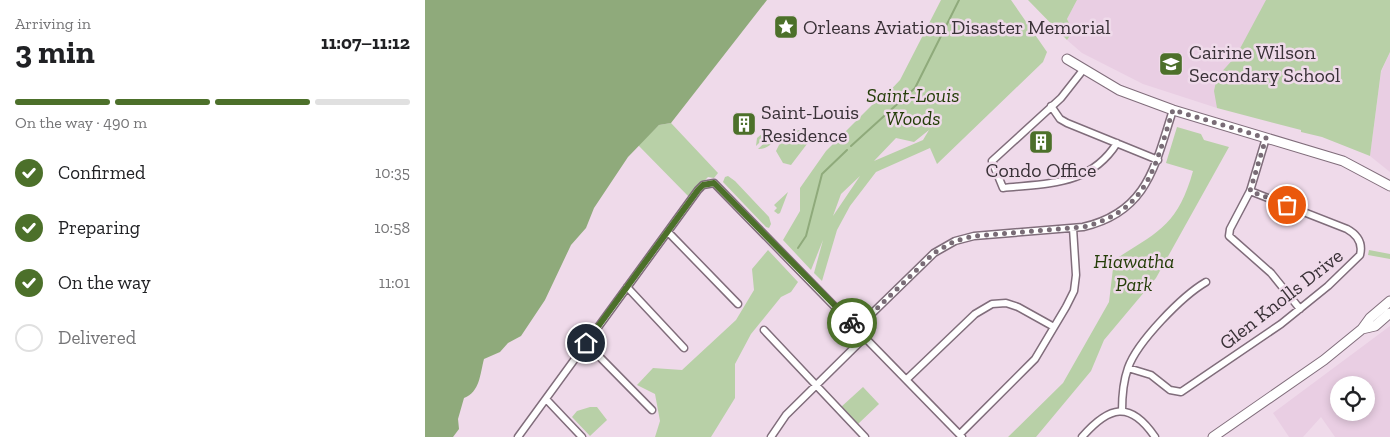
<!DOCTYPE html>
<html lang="en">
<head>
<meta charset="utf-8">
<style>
	body { margin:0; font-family:"Zilla Slab",serif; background:#f2f2f2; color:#202124; height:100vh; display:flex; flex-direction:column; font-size:19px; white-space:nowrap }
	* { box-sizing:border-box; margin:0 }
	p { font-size:16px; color:#757577 }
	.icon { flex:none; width:28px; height:28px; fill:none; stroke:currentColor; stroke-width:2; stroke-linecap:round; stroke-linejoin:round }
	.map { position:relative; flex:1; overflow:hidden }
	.details { display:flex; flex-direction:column; background:#fff; width:425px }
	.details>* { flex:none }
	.tools { position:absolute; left:905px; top:376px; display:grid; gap:10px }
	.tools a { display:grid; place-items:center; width:45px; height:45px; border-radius:50%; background:#fff; box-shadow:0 2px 8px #0003; font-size:25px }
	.pin { position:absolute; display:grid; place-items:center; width:42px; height:42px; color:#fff; margin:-21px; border:2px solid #fff; border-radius:50%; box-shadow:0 1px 5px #0007 }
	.courier { position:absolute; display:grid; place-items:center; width:50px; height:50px; margin:-25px; border:4px solid #4c702a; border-radius:50%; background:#fff; color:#222; box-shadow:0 1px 6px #0007 }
	.summary em { font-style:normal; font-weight:700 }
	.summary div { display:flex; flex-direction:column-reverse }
	.summary { display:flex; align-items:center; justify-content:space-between; height:85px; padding:0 15px }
	h1 { font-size:32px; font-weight:700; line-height:38px }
	.bar { display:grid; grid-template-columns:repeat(4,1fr); gap:8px 5px; align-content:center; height:60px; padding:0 15px }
	.bar i { height:6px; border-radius:4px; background:#e0e0e0 }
	.bar .current { background:#4c702a }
	.bar p { grid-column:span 4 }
	ol { padding:0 15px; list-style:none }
	li { display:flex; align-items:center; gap:15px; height:55px }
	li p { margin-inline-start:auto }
	li .icon { padding:5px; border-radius:50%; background:#4c702a; color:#fff; stroke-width:4 }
	li:last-child { color:#757577 }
	li i { width:28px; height:28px; border:2px solid #e0e0e0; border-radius:50% }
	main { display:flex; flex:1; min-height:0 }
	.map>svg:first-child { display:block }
	.built { fill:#e9cee3; fill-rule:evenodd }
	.green { fill:#b8d0a7; fill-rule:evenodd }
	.water { fill:#8faa7b }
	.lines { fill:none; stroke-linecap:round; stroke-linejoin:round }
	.stream { stroke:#8faa7b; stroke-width:2 }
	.street-casing { stroke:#806d7b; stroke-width:9 }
	.secondary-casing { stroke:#806d7b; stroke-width:11 }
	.street { stroke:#fff; stroke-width:6 }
	.secondary { stroke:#fff; stroke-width:9 }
	.done { stroke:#796c76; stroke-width:5; stroke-dasharray:0 9 }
	.route { stroke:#4c702a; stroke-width:6 }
	.labels { text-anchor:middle; stroke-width:5; stroke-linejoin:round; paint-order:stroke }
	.poi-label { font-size:20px; fill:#393137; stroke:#efdaea; text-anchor:start }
	.park-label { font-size:20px; font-style:italic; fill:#243d08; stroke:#efdaea }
	.street-label { font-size:20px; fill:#393137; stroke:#efdaea }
</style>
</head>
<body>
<main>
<section class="details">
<div class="summary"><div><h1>3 min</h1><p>Arriving in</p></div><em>11:07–11:12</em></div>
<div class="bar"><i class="current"></i><i class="current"></i><i class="current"></i><i></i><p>On the way · 490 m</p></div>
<ol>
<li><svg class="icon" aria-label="check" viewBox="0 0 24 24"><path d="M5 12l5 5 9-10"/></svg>Confirmed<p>10:35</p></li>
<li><svg class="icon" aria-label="check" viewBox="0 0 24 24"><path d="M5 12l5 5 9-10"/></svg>Preparing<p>10:58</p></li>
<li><svg class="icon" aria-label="check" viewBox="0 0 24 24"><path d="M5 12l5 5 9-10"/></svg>On the way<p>11:01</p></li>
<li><i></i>Delivered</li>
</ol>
</section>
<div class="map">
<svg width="965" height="437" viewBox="0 0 965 437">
	<rect width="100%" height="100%" fill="#efdaea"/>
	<path class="built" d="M652 0H851L792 108 718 84 657 53 642 40 648 31 642 19Z
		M965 52V172L945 156 956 72Z
		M965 326V437H910L896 417 878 437H864L848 413ZM914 385H941V412H914Z"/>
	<path class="green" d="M516 0H586L622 52 618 62 512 164 505 148 451 172 425 206 412 230 397 281 389 273 398 240 386 270 358 240 375 211V188L401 151 447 105 457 99 475 80ZM504 130 498 140 449 161 471 138 489 142ZM435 176 408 216 416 194Z
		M603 0H652L642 19 648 31 642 40Z
		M841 0H965V52L956 71 945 156 897 137 876 132V130L792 108 789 91 792 77 811 56Z
		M246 123 293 173 289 178 283 177 264 197 213 145 234 125Z
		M752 127 776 134 779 140 804 147 731 278 679 340 666 371 611 437H583L638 383 684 302 689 260C733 232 753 225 768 171L741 163Z
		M344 128 348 129 331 146 332 138Z
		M373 130 384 135 378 140 366 136Z
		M351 132C352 141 342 150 333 149Z
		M359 135 382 144 366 165 358 163 351 151Z
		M303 176 310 181 344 217 346 224 344 228 341 227 298 182 300 177Z
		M363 192 355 213 353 214 349 211 352 208 349 205Z
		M343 250 373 282 366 292 356 297 326 334 310 364V398L286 437H230L235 421 230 394 212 385 228 368 257 370 311 320 329 290 327 269Z
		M944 250 965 254V259L943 255Z
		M438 387 454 404 433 424 416 407Z
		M165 407H172L182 420 165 436 147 417 152 411Z"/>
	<path class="water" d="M0 0H342L246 123 234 125 203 157 169 208 161 228 146 245 120 300 96 336 83 343 75 352 59 359C55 374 55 392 39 398L33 419 34 429 28 437H0Z"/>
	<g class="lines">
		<path class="stream" d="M426 146 490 88 534 0
			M373 248 381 236 397 174 422 150"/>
		<defs>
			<path id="street" d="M658 70 636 98 567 161 578 188C623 183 665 186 692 143
				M626 106 635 119 642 123 733 160
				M841 138 825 191 805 229 804 236 846 273 875 309
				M243 232 313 304
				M202 287 259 348
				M432 328 509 253 530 241 549 236 658 227C723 212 730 165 748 110
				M339 330 440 437
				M161 343 227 410
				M703 368 726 375 745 390 756 392 856 324 903 286 935 255C938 243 933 235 922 229L825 191
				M482 379 550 314 567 304 581 303 593 307 629 327
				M121 399 157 437
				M697 411C697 397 698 382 703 368 712 342 757 296 781 282
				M535 434 610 359 641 307 649 291 651 275 648 228
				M93 437 273 190 278 185 289 183 537 437
				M346 437 361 415 440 337
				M657 437C684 406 705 400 730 437"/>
			<path id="secondary" d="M642 59 694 90 748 110 918 161 965 186
				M937 329 950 326 965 313
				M788 437 899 360 937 329 945 318 965 301"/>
		</defs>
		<use href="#street" class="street-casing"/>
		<use href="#secondary" class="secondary-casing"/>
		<use href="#street" class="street"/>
		<use href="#secondary" class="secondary"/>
	</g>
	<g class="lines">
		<path class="done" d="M427 323 432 328 509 253 530 241 549 236 658 227C724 211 730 165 748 110L841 138 825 191 862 205"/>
		<path class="route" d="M161 343 273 190 278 185 289 183 427 323"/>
	</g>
	<defs>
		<symbol id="sight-square" viewBox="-11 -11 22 22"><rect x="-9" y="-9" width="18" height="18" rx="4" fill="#4c702a" stroke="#efdaea"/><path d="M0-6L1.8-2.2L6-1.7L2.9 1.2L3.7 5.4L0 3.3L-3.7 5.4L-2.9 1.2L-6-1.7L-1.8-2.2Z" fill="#fff"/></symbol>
		<symbol id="school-square" viewBox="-11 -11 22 22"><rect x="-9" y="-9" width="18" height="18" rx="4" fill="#4c702a" stroke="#efdaea"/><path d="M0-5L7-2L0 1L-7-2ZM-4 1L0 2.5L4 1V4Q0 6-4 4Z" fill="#fff"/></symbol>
		<symbol id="building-square" viewBox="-11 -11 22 22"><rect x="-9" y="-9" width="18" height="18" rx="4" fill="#4c702a" stroke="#efdaea"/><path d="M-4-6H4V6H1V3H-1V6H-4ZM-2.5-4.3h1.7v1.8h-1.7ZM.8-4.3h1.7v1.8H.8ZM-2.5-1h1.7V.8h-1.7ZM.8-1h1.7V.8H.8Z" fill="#fff"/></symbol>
	</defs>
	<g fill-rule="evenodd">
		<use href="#sight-square" x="347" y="13" width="28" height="28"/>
		<use href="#school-square" x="732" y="50" width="28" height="28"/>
		<use href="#building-square" x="305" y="110" width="28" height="28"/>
		<use href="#building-square" x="602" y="128" width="28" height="28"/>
	</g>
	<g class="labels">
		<g class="poi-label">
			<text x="378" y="34">Orleans Aviation Disaster Memorial</text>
			<text x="764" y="59">Cairine Wilson<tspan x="764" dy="23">Secondary School</tspan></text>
			<text x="336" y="119">Saint-Louis<tspan x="336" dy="23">Residence</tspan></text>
			<text x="616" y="177" text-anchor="middle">Condo Office</text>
		</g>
		<g class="park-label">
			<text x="488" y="102">Saint-Louis<tspan x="488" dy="23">Woods</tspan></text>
			<text x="709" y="268">Hiawatha<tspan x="709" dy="23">Park</tspan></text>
		</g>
		<g class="street-label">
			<text transform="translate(856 299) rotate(-38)" y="7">Glen Knolls Drive</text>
		</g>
	</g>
</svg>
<div class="tools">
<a><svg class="icon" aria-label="locate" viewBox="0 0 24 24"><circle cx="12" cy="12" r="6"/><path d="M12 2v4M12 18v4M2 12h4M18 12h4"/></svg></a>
</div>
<div class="pin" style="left:862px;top:205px;background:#ea580c"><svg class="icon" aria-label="bag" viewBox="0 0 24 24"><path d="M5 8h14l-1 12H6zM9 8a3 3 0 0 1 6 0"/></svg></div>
<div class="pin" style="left:161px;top:343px;background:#1f2937"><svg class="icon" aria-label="home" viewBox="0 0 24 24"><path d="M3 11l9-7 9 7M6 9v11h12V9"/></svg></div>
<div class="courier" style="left:427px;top:323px"><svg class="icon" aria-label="bike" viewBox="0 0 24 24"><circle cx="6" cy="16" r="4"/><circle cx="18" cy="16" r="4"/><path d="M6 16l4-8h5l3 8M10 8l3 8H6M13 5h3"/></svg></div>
</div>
</main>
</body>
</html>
